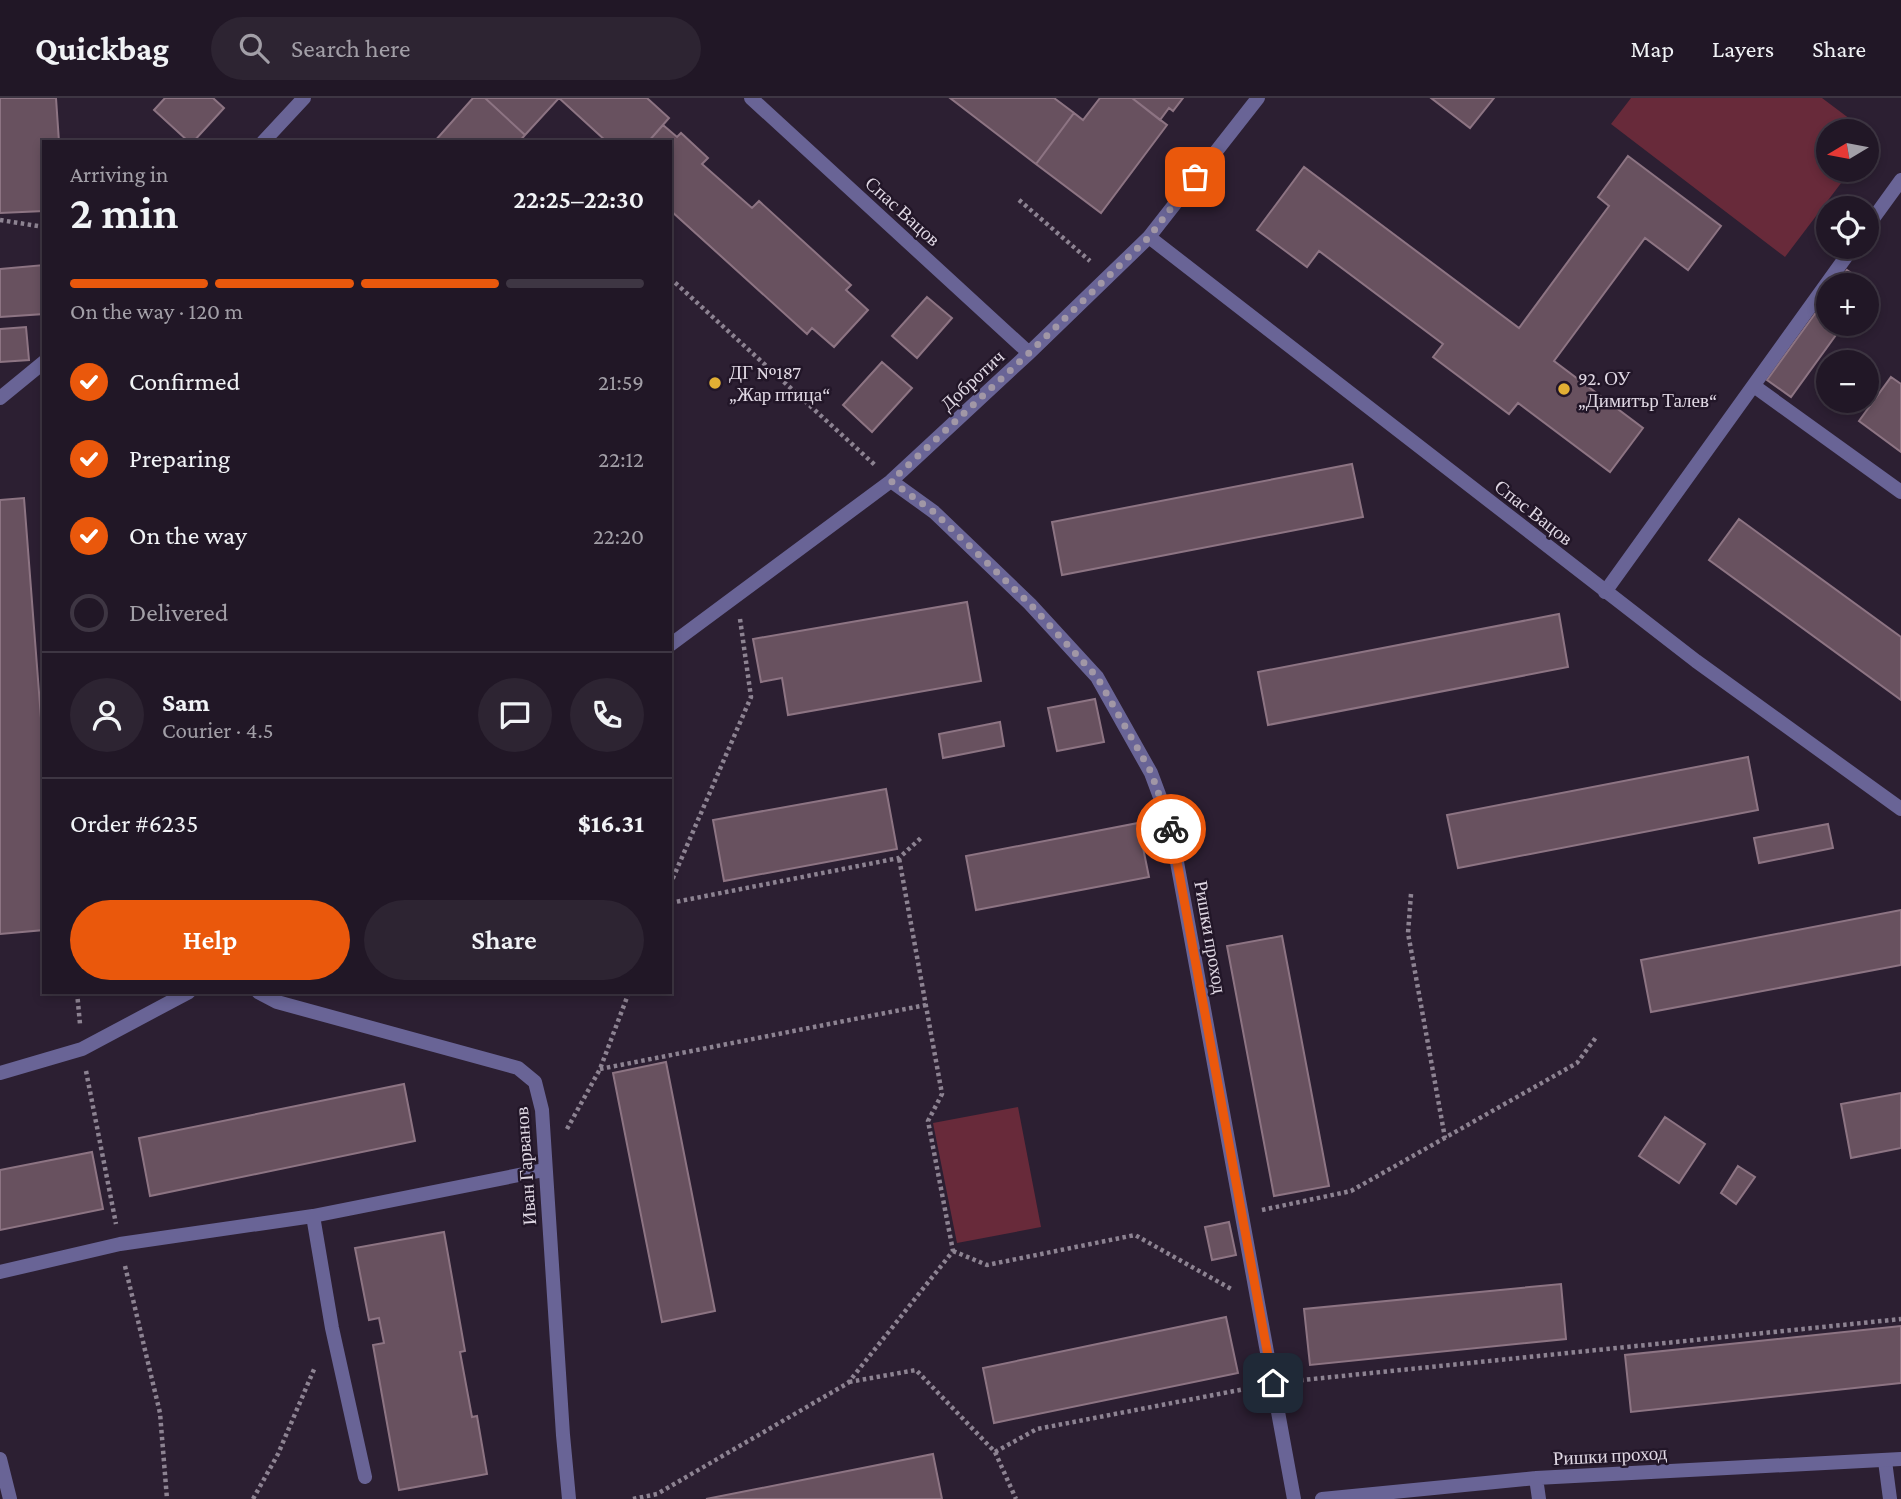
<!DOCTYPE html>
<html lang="en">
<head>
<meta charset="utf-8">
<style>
	body { margin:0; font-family:"Crimson Pro",serif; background:#2d2432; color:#f1f3f6; height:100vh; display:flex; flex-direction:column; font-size:26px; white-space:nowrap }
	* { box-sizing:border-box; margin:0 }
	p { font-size:23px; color:#a29fa7 }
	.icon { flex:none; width:38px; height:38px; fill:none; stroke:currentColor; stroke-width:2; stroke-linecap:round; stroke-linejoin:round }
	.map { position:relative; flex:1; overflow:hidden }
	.side { position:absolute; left:42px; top:42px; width:630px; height:854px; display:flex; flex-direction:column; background:#211726; border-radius:0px; box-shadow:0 4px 10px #0003,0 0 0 2px #3e3643 }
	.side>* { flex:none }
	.needle { width:46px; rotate:260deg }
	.tools { position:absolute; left:1816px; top:21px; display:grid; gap:14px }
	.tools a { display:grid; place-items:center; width:63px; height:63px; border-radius:50%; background:#211726; box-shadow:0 4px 10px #0003,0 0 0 2px #3e3643; font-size:35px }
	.pin { position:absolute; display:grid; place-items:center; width:60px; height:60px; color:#fff; margin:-30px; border-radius:14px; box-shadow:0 4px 10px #0006 }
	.courier { position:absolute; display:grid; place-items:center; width:70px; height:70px; margin:-35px; border:5px solid #ea580c; border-radius:50%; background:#fff; color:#222; box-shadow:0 2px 9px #0007 }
	.overview em { font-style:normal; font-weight:600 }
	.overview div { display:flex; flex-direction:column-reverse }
	.overview { display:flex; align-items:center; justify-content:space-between; height:119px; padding:0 28px }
	h1 { font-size:46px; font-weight:600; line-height:52px }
	.bar { display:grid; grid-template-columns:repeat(4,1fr); gap:10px 7px; align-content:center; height:84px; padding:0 28px }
	.bar i { height:9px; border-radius:5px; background:#3e3643 }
	.bar .on { background:#ea580c }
	.bar p { grid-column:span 4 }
	.line { display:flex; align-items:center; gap:18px; padding:0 28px; border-top:2px solid #3e3643 }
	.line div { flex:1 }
	.round { display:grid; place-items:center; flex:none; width:74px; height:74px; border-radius:37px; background:#2d2432 }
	ol { padding:0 28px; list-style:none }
	li { display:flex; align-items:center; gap:21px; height:77px }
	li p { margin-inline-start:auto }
	li .icon { padding:7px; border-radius:50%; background:#ea580c; color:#fff; stroke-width:4 }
	li:last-child { color:#a29fa7 }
	li i { width:38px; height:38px; border:4px solid #3e3643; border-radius:50% }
	.primary-button { display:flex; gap:14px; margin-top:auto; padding:14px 28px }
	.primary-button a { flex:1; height:80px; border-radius:42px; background:#ea580c; color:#fff; font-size:28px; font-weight:600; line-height:80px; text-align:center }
	.primary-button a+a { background:#2d2432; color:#f1f3f6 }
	header { display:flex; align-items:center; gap:42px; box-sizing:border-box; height:98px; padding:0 35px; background:#211726; border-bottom:2px solid #3e3643 }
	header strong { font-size:33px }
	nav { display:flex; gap:38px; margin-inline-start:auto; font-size:24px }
	.search { width:490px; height:63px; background:#2d2432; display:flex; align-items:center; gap:18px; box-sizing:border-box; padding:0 24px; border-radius:38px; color:#a29fa7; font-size:26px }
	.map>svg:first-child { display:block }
	.green { fill:#682a3a }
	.building { fill:#68515f; stroke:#8d7483; stroke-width:2 }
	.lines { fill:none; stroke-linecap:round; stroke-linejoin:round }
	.path { stroke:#8d8392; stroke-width:4.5; stroke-dasharray:3.5 3.5; stroke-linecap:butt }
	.lane { stroke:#696496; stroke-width:14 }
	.street { stroke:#696496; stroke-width:14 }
	.done { stroke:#a197a6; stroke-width:7; stroke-dasharray:0 12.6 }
	.route { stroke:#ea580c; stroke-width:9 }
	.poi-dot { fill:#e2af34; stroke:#221628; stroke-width:2.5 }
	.labels { text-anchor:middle; stroke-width:5; stroke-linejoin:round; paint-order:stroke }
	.street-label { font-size:19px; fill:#e0d8e4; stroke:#221628 }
	.poi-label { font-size:19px; fill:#e0d8e4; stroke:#221628; text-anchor:start }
</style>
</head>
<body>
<header>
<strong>Quickbag</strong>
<div class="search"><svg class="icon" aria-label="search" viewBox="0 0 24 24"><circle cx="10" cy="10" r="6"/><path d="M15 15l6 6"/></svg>Search here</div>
<nav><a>Map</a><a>Layers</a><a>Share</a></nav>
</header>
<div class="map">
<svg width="1901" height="1401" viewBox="0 0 1901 1401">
	<rect width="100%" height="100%" fill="#2c1f32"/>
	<path class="green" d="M1631 0H1822L1866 33H1829V72H1851L1785 159 1611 26Z
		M1018 1009 1041 1129 957 1145 933 1025Z"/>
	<path class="building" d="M0 0H56L59 44H44V113L0 115Z
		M165 0H213L224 10 193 44H189L154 12Z
		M473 0H485L525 37 519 44H434Z
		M485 0H559L525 37Z
		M559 0H647L669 20 648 44H607Z
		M950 0H1054L1074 15 1036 66Z
		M1100 0H1132L1167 27 1101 115 1036 66 1074 15 1083 22Z
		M1132 0H1183L1173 13 1169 10 1160 22Z
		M1431 0H1494L1470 30Z
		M663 27 677 39 681 35 708 60 702 66 752 110 759 103 851 187 846 192 868 212 834 249 812 230 807 236 670 112V44H648Z
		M1628 58 1721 128 1688 172 1645 140 1554 263 1643 330 1610 374 1518 305 1509 316 1433 259 1443 246 1319 153 1307 169 1257 132 1304 69 1519 230 1609 108 1598 99Z
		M44 167V216L0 219V171Z
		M1847 172 1871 189 1867 194V187H1836Z
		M927 199 952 220 917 260 892 238Z
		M1817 213 1829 221V226H1835L1841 230 1791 299 1767 282Z
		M26 229 29 262 0 264V231Z
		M882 264 912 290 872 334 843 307Z
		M1891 279 1901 286V354L1859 323Z
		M1352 366 1363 419 1062 477 1052 424Z
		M24 400 44 659V832L0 836V402Z
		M1739 421 1901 539V602L1709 462Z
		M967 504 981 583 788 617 782 580 761 584 753 541Z
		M1559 516 1568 569 1268 627 1258 574Z
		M1095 601 1104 644 1057 653 1048 610Z
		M1000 624 1004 648 943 660 939 636Z
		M1748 659 1758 712 1458 770 1447 717Z
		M886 691 897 751 724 783 713 722Z
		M1138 725 1149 779 976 812 966 758Z
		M1828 726 1833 750 1759 765 1754 740Z
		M1901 812V867L1651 914 1641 862Z
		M1282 838 1329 1088 1274 1098 1227 848Z
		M666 964 715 1213 662 1224 613 975Z
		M404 986 415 1043 150 1098 139 1040Z
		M1901 995V1050L1851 1060 1841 1006Z
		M1665 1019 1705 1046 1679 1085 1639 1058Z
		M92 1054 103 1111 0 1132V1072Z
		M1738 1068 1755 1079 1736 1106 1721 1095Z
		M1229 1124 1236 1157 1212 1162 1205 1129Z
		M444 1134 465 1253 460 1254 472 1319 477 1318 487 1376 399 1392 373 1247 384 1245 379 1220 369 1222 355 1150Z
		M1561 1186 1566 1241 1310 1267 1304 1211Z
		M1226 1219 1238 1275 994 1325 983 1270Z
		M1901 1228V1285L1631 1314 1625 1257Z
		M933 1356 942 1401H706Z"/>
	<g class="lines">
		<path class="path" d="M1019 102 1090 163
			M0 122 44 129
			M670 180 876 368
			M670 787 751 599 740 521
			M1411 796 1408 835 1445 1040
			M670 805 899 760 922 739
			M77 894 80 926
			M600 971 926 907
			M86 973 116 1126
			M567 1031 600 971 629 894
			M1262 1112 1351 1093 1577 965 1597 938
			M953 1153 987 1167 1135 1137 1233 1192
			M125 1168 160 1315 167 1401
			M1293 1283 1901 1221
			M849 1284 916 1272 995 1354 1016 1401
			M995 1354 1037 1331 1250 1290
			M253 1401 278 1356 315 1269
			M633 1401 657 1396 848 1285 953 1153 928 1023 942 996 899 760"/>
		<path class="lane" d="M1867 129 1901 82
			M1754 288 1901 394
			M1605 494 1853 149
			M0 1174 120 1146 313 1118
			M0 1361 10 1401
			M1885 1363 1890 1401
			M365 1379 332 1230 313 1118 544 1072"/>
		<path class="street" d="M751 0 1029 255
			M263 44 304 0
			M1149 139 1696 563 1901 711
			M0 300 44 264
			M891 383 934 414 1030 506 1097 579 1151 675 1170 726 1294 1401
			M670 547 891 383 1029 255 1149 139 1258 0
			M258 894 277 904 518 970 535 984 542 1012 563 1337 569 1401
			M0 975 82 951 189 894
			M1536 1380 1539 1401
			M1322 1401 1536 1380 1901 1361"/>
	</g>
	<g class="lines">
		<path class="done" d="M1171 731 1151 674 1097 579 1030 506 934 414 891 383 1029 255 1149 139 1195 79"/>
		<path class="route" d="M1171 731 1273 1285"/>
	</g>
	<g class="poi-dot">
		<circle cx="715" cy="285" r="7"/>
		<circle cx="1564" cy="291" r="7"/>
	</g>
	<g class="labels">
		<g class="street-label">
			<text transform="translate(903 113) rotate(42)" y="7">Спас Вацов</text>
			<text transform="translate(972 282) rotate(-43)" y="7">Добротич</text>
			<text transform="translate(1534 414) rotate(38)" y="7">Спас Вацов</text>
			<text transform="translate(1211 839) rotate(80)" y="7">Ришки проход</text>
			<text transform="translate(525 1068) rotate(-94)" y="7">Иван Гарванов</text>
			<text transform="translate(1610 1357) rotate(-3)" y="7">Ришки проход</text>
		</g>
		<g class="poi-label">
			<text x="729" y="281">ДГ №187<tspan x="729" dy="22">„Жар птица“</tspan></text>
			<text x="1578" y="287">92. ОУ<tspan x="1578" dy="22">„Димитър Талев“</tspan></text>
		</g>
	</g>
</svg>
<div class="tools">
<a><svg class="needle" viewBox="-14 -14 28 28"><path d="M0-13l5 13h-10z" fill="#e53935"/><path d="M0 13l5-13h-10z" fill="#a29fa7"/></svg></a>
<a><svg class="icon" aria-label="locate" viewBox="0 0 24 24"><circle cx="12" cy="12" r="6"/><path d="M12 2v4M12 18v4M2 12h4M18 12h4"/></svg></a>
<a>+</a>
<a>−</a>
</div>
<div class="pin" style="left:1195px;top:79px;background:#ea580c"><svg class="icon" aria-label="bag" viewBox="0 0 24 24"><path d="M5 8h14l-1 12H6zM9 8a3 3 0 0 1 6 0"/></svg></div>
<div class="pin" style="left:1273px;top:1285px;background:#1f2937"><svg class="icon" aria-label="home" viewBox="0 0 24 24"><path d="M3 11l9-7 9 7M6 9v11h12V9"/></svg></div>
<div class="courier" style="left:1171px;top:731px"><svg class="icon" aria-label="bike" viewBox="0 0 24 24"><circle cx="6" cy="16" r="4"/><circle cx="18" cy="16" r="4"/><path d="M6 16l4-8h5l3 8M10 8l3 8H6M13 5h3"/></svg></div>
<section class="side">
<div class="overview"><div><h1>2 min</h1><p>Arriving in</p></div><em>22:25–22:30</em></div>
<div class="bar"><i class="on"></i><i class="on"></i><i class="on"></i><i></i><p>On the way · 120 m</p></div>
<ol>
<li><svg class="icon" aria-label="check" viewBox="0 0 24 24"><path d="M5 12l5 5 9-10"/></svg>Confirmed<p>21:59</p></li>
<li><svg class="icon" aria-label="check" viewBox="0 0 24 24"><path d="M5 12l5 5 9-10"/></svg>Preparing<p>22:12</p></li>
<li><svg class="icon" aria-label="check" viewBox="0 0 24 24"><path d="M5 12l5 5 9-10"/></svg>On the way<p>22:20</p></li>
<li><i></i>Delivered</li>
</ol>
<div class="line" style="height:126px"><a class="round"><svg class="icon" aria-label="person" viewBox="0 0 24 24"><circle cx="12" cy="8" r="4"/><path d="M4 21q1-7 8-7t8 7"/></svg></a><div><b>Sam</b><p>Courier · 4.5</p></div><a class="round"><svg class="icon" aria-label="chat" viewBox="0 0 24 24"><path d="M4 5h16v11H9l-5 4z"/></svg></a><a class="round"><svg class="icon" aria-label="phone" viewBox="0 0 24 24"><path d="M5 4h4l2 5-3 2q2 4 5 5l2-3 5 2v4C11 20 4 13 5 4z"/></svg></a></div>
<div class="line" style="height:91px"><div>Order #6235</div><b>$16.31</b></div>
<div class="primary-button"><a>Help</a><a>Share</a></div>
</section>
</div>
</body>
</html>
